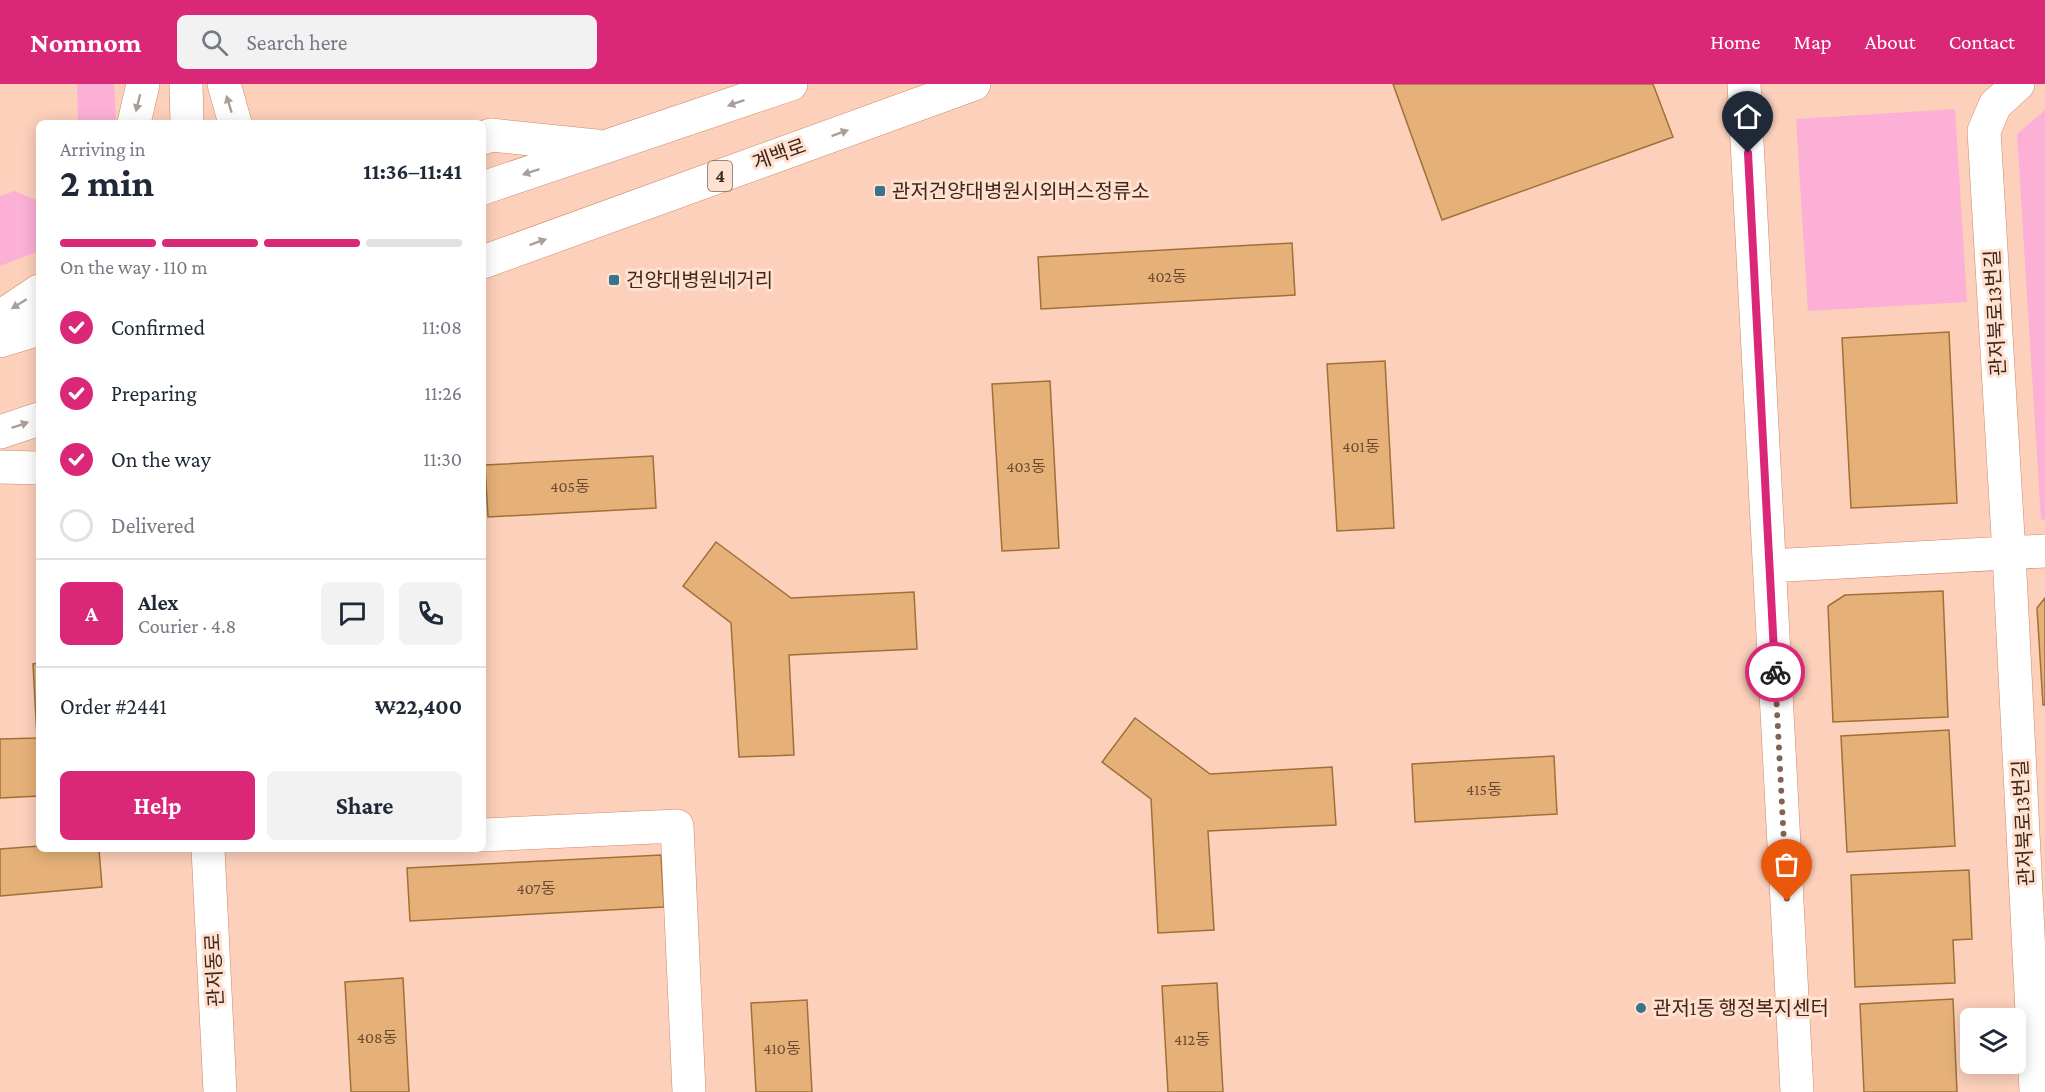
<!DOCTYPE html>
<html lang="en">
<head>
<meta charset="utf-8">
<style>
	body { margin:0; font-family:"Crimson Pro","Noto Sans KR",serif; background:#f2f2f3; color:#1f2937; height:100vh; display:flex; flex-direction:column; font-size:22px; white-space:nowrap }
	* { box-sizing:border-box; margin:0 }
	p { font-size:20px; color:#747a83 }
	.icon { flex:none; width:33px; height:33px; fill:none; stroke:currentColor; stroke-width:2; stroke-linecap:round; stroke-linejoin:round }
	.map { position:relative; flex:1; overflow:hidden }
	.details { position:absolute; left:36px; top:36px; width:450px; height:732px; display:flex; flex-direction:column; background:#fff; border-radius:9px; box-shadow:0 3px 15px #0003 }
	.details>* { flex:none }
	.tools { position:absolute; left:1960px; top:924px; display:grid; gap:12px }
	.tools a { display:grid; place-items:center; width:66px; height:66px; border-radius:9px; background:#fff; box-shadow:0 3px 15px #0003; font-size:30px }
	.pin { position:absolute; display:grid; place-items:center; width:51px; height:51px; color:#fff; margin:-62px -26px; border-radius:50% 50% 50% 0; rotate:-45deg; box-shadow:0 0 6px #0007 }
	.pin .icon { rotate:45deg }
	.courier { position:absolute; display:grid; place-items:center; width:60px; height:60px; margin:-30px; border:4px solid #db2777; border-radius:50%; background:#fff; color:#222; box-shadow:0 2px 8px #0007 }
	.headline em { font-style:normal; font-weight:700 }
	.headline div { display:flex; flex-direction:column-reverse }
	.headline { display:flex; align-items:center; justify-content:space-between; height:102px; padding:0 24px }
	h1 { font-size:39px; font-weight:700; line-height:45px }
	.bar { display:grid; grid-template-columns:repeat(4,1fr); gap:9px 6px; align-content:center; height:72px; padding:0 24px }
	.bar i { height:8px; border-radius:4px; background:#e0e1e3 }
	.bar .current { background:#db2777 }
	.bar p { grid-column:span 4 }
	.line { display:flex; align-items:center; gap:15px; padding:0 24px; border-top:2px solid #e0e1e3 }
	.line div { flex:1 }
	.round { display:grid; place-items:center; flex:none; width:63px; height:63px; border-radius:9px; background:#f2f2f3 }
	ol { padding:0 24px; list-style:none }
	li { display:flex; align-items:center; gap:18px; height:66px }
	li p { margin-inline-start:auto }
	li .icon { padding:6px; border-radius:50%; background:#db2777; color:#fff; stroke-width:4 }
	li:last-child { color:#747a83 }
	li i { width:33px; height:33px; border:3px solid #e0e1e3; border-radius:50% }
	.cta { display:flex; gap:12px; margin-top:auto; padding:12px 24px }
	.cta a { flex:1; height:69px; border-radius:9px; background:#db2777; color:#fff; font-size:24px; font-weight:700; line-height:69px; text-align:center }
	.cta a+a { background:#f2f2f3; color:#1f2937 }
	header { display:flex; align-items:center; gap:36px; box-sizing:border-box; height:84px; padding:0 30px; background:#db2777; color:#fff }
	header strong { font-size:28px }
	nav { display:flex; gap:33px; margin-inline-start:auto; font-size:21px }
	.search { width:420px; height:54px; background:#f2f2f3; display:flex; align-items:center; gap:15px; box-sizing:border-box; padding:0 21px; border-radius:9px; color:#747a83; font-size:22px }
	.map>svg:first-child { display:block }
	.green { fill:#fcb0d6 }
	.building { fill:#e5b178; stroke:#a07037; stroke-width:1.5 }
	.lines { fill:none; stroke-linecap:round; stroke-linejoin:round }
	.minor-casing { stroke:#cc8967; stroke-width:34 }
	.major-casing { stroke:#cc8967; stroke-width:34 }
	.minor { stroke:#fff; stroke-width:33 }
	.major { stroke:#fff; stroke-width:33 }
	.oneway { fill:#aa9e98 }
	.done { stroke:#846352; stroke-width:6; stroke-dasharray:0 10.8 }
	.route { stroke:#db2777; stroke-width:8 }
	.poi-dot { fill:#39738c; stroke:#ffe1d2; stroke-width:2 }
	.labels { text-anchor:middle; stroke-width:6; stroke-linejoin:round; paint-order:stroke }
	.number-label { font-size:16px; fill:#6c4a31 }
	.shield { fill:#ffe1d2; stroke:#7b6050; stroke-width:1.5 }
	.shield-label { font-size:18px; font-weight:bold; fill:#432819 }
	.street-label { font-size:20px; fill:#432819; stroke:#ffe1d2 }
	.poi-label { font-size:20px; fill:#432819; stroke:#ffe1d2; text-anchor:start }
</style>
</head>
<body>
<header>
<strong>Nomnom</strong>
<div class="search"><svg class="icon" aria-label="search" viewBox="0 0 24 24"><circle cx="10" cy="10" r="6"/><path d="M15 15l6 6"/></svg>Search here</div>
<nav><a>Home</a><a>Map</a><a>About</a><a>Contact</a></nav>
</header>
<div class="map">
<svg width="2045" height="1008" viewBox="0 0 2045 1008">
	<rect width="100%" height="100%" fill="#fcd0bb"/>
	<path class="green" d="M77 0H114L116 39H78Z
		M1955 25 1967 218 1808 227 1796 35Z
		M2045 26V435L2041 436 2017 50Z
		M14 107 39 117V167L0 182V112Z"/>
	<path class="building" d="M1393 0H1653L1673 53 1442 136Z
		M1292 159 1295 211 1041 225 1038 173Z
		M1949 248 1957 419 1851 424 1842 254Z
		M1385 277 1394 444 1337 447 1327 280Z
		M1050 297 1059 464 1002 467 992 300Z
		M653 372 656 424 488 433 485 381Z
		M716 458 791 514 914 508 917 565 789 571 794 671 739 673 731 539 683 502Z
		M1943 507 1948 633 1833 638 1828 522 1845 511Z
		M2045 514V621H2043L2037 524Z
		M39 579V712L0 714V655L37 654 33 580Z
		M1135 634 1210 690 1332 683 1336 741 1208 747 1214 846 1158 849 1151 715 1102 678Z
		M1949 646 1955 762 1847 768 1841 652Z
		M1554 672 1557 730 1415 738 1412 680Z
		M39 762V765H99L102 803 0 812V765Z
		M661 771 664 823 410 837 407 784Z
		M1969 786 1972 855 1953 856 1955 899 1855 903 1851 791Z
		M403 894 409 1008H351L345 898Z
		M1217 899 1223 1008H1168L1162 902Z
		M1953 915 1957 1008H1864L1860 920Z
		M807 916 812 1008H756L751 919Z"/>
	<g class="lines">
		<defs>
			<path id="minor" d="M186 0 187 39
				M1744 0 1797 1008
				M2018 0 1995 21 1984 47 2009 470 2036 1008
				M1770 482 2045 467
				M483 751 677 742 689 1008
				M208 765 220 1008"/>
			<path id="major" d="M224 0 235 39
				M134 39 143 0
				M483 54 491 51 596 62
				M483 104 791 0
				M483 178 974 0
				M0 233 39 207
				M0 257 39 245
				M0 348 39 335
				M0 383 39 384"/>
		</defs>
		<use href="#minor" class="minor-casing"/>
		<use href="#major" class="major-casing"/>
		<use href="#minor" class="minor"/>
		<use href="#major" class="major"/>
	</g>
	<defs><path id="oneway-solid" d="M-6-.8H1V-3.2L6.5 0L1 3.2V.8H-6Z" transform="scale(1.5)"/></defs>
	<g class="oneway">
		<use href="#oneway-solid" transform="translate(138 19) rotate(104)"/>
		<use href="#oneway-solid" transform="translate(736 19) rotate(161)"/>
		<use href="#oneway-solid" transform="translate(229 20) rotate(-107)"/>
		<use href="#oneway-solid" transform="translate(840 49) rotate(-20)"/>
		<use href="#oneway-solid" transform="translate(531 88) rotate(162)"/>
		<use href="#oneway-solid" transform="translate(538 158) rotate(-20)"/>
		<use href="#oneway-solid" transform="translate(19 220) rotate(148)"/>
		<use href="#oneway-solid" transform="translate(20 341) rotate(-19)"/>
	</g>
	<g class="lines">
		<path class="done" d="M1775 588 1787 817"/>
		<path class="route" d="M1748 69 1775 588"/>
	</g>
	<g class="poi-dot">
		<rect x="874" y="101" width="12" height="12" rx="3"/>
		<rect x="608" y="190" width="12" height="12" rx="3"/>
		<circle cx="1641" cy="924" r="6"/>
	</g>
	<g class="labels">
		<g class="number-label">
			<text x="1167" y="198">402동</text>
			<text x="1361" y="368">401동</text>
			<text x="1026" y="388">403동</text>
			<text x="570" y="408">405동</text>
			<text x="1484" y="711">415동</text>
			<text x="536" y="810">407동</text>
			<text x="377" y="959">408동</text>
			<text x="1192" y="961">412동</text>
			<text x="782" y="970">410동</text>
		</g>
		<rect class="shield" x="708" y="77" width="24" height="30" rx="4.5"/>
		<g class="shield-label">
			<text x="720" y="98">4</text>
		</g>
		<g class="street-label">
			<text transform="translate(779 70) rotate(-20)" y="7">계백로</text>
			<text transform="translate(1995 229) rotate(-93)" y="7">관저북로13번길</text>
			<text transform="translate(2023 739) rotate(-93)" y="7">관저북로13번길</text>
			<text transform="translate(214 886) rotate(-93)" y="7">관저동로</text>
		</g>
		<g class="poi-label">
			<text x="892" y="114">관저건양대병원시외버스정류소</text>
			<text x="626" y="203">건양대병원네거리</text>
			<text x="1653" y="931">관저1동 행정복지센터</text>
		</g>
	</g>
</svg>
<div class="tools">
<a><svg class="icon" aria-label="layers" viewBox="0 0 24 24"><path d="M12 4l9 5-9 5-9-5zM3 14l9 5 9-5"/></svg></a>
</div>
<div class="pin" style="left:1787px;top:817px;background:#ea580c"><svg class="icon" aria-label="bag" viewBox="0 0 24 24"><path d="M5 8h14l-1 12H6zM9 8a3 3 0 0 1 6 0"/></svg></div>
<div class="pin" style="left:1748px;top:69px;background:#1f2937"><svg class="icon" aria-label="home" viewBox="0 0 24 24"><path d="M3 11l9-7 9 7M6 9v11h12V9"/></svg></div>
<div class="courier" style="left:1775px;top:588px"><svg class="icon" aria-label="bike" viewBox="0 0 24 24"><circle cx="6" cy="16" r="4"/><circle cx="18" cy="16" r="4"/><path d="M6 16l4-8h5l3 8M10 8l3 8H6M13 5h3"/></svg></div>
<section class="details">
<div class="headline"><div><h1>2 min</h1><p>Arriving in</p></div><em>11:36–11:41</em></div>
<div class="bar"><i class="current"></i><i class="current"></i><i class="current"></i><i></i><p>On the way · 110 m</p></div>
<ol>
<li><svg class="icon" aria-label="check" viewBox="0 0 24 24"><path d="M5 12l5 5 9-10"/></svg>Confirmed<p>11:08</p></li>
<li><svg class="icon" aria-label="check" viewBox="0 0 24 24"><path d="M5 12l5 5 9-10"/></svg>Preparing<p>11:26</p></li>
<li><svg class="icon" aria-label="check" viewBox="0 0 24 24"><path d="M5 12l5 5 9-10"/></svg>On the way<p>11:30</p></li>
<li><i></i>Delivered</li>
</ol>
<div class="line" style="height:108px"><b class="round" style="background:#db2777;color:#fff">A</b><div><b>Alex</b><p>Courier · 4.8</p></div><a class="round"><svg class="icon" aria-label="chat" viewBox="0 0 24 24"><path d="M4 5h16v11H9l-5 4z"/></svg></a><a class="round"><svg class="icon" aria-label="phone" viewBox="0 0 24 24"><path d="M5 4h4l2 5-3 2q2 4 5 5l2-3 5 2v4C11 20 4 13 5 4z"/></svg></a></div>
<div class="line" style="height:78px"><div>Order #2441</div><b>₩22,400</b></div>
<div class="cta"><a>Help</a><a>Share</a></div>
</section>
</div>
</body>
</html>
